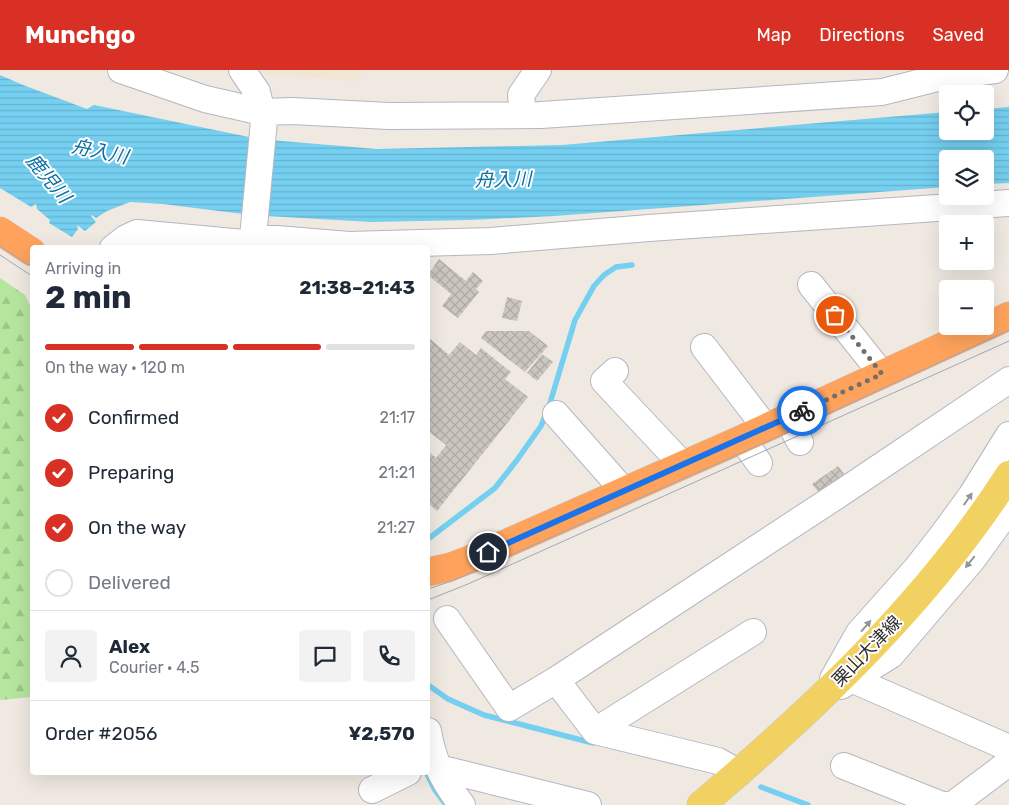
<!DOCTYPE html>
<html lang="en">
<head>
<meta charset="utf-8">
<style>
	body { margin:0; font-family:Rubik,"Noto Sans JP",sans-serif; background:#f2f2f3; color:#1f2937; height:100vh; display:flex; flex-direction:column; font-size:19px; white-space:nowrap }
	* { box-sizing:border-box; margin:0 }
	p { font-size:16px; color:#747a83 }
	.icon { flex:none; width:28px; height:28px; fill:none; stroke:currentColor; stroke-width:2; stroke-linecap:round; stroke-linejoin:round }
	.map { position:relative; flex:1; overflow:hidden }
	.panel { position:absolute; left:30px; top:175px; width:400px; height:530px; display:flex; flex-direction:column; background:#fff; border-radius:5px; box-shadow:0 5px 20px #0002 }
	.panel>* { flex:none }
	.tools { position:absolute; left:939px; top:15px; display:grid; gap:10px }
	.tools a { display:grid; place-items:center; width:55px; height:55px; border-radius:5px; background:#fff; box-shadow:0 5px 20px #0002; font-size:25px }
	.pin { position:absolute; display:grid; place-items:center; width:42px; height:42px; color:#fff; margin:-21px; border:2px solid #fff; border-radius:50%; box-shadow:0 1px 5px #0007 }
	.courier { position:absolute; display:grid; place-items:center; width:50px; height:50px; margin:-25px; border:4px solid #1a73e8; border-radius:50%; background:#fff; color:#222; box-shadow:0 1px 6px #0007 }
	.headline em { font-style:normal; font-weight:700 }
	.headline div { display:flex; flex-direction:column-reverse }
	.headline { display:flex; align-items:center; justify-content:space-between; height:85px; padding:0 15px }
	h1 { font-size:32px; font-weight:700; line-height:38px }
	.bar { display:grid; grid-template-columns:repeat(4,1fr); gap:8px 5px; align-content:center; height:60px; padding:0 15px }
	.bar i { height:6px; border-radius:4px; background:#e0e1e3 }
	.bar .current { background:#d93025 }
	.bar p { grid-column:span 4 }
	.line { display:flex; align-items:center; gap:12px; padding:0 15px; border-top:1px solid #e0e1e3 }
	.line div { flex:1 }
	.round { display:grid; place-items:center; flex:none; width:52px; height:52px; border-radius:5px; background:#f2f2f3 }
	ol { padding:0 15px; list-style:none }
	li { display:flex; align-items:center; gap:15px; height:55px }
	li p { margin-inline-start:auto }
	li .icon { padding:5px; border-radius:50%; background:#d93025; color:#fff; stroke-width:4 }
	li:last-child { color:#747a83 }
	li i { width:28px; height:28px; border:2px solid #e0e1e3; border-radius:50% }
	header { display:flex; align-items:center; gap:30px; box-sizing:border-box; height:70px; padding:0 25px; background:#d93025; color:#fff }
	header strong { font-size:24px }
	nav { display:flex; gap:28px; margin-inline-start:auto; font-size:18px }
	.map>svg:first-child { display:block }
	.education { fill:#f0e6d1 }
	.forest { fill:url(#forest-firs) }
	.water { fill:url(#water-rules) }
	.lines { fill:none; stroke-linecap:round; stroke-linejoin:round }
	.stream { stroke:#75cff0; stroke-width:5.5 }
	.building { fill:url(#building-cross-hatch) }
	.minor-casing { stroke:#b4b7c1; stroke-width:28 }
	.major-casing { stroke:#c9c9c9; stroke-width:29 }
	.highway-casing { stroke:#c9c9c9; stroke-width:29 }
	.minor { stroke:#fff; stroke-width:26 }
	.major { stroke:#f2d163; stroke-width:28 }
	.highway { stroke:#ffa35c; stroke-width:28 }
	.tram { stroke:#a3a6b8; stroke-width:1 }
	.oneway { fill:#969696 }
	.done { stroke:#726f6d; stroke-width:5; stroke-dasharray:0 9 }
	.route { stroke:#1a73e8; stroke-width:6 }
	.labels { text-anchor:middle; stroke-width:4; stroke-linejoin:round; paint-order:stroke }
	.street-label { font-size:18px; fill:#2e2e2e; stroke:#fff }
	.water-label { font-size:19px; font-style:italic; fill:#0d6fa3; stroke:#fff }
</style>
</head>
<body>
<header>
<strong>Munchgo</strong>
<nav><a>Map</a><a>Directions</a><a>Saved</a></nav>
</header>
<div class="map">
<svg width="1009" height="735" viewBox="0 0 1009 735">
	<defs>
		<pattern id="forest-firs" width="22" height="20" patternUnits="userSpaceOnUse" patternTransform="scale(1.25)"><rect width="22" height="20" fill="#b6e59e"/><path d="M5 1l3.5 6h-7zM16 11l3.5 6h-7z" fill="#9dc588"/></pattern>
		<pattern id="water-rules" width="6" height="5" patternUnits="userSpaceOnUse" patternTransform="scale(1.25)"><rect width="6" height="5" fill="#75cff0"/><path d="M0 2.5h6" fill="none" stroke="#66b2ce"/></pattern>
		<pattern id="building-cross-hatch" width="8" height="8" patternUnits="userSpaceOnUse" patternTransform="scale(1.25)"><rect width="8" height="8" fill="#cbc7bf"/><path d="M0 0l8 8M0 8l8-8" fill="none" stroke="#afaba4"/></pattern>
	</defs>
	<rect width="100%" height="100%" fill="#efe9e1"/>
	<path class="education" d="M261 0H365L355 11 264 4Z"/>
	<path class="forest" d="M0 208 25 225 32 239V627L0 630Z"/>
	<path class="water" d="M0 5 23 15 87 39 94 35 258 69 377 79 562 75 947 42 948 61H985V39L1009 37V113L985 114V89H948L947 117 554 146 470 150 371 152 251 145 163 134 130 132 107 141 96 148 92 145 91 146 96 152 85 161 77 155 78 159 72 167 49 153 50 150 37 139 36 134 31 137 0 118Z"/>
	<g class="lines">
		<path class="stream" d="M428 469 495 418 517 390 541 356 550 333 575 250 594 216 604 205 616 197 632 195
			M428 615 448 629 484 645 593 673
			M426 702 435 720 444 732
			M761 717 808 735"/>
	</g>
	<path class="building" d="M439 189 466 211 473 202 483 211 476 219 479 222 458 248 442 236 451 224 428 205Z
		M507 227 522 231 517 251 502 248Z
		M486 261H529L548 276 525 302 481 268Z
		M428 267 449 285 460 272 476 285 481 278 511 302 505 309 528 327 437 441 428 433V381L436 388 446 375 428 361Z
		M542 284 553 292 537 311 527 303Z
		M838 396 848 409 822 427 812 414Z"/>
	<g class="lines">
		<defs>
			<path id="minor" d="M121 0 205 29 262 42 292 41 389 46 541 45 882 22 942 7 995 0
				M523 44 521 25 538 0
				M253 167 349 175 490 171 649 158 1009 133
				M113 178 126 168 137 163 244 173 250 172 253 167 264 51 257 22 242 0
				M811 215 882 304
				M704 277 766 358
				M615 301 604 311 683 395
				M556 344 624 421
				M787 348 800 372
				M742 369 759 393
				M447 549 509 638 556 610 844 421 1009 310
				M833 609 859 563 916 499 944 463 971 426 1009 365
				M851 609 1009 678
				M556 610 595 661 718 691 739 703
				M841 616 891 585 972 490 1009 439
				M428 661C433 691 443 711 462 735
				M595 661 753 562
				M844 696 942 735
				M439 698 588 735
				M372 720 408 702
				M949 735 954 734 1007 694 1009 682"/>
			<path id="major" d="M701 735C816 637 927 533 1009 405"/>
			<path id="highway" d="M0 161 32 182
				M428 502 450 497 471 489 742 369 1009 246"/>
		</defs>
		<use href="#minor" class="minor-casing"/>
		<use href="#major" class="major-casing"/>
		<use href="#highway" class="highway-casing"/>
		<use href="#minor" class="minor"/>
		<use href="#major" class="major"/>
		<use href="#highway" class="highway"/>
		<path class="tram" d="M0 176 32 197
			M0 185 32 206
			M428 519 452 511 793 360 1009 260
			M428 530 468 514 1009 271"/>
	</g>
	<defs><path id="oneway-solid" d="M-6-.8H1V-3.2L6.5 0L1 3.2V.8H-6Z" transform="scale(1.25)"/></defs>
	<g class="oneway">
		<use href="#oneway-solid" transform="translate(968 429) rotate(-55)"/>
		<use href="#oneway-solid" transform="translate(970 492) rotate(129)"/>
		<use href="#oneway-solid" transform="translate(866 556) rotate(-49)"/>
	</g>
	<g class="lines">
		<path class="done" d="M802 341 882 304 835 245"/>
		<path class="route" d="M488 482 802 341"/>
	</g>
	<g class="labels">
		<g class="street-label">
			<text transform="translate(867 581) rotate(-46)" y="6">栗山大津線</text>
		</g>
		<g class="water-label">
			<text transform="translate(100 81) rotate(12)" y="7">舟入川</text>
			<text transform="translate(49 108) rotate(50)" y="7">鹿児川</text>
			<text transform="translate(503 109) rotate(-1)" y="7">舟入川</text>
		</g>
	</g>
</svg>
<div class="tools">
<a><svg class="icon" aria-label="locate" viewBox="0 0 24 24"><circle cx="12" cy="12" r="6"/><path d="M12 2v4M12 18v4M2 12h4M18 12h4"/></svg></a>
<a><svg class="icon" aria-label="layers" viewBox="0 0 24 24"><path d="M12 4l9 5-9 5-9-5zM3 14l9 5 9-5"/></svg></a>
<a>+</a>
<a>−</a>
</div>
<div class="pin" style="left:835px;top:245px;background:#ea580c"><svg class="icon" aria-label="bag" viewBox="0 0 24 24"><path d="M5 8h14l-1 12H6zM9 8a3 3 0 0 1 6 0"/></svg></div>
<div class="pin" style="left:488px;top:482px;background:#1f2937"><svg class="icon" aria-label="home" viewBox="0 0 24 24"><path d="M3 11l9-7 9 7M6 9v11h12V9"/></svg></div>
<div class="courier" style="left:802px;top:341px"><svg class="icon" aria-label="bike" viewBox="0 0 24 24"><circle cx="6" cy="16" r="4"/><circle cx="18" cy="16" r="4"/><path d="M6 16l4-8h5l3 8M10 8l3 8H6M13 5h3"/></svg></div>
<section class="panel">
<div class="headline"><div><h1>2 min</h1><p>Arriving in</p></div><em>21:38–21:43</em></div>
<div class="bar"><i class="current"></i><i class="current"></i><i class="current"></i><i></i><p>On the way · 120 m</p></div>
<ol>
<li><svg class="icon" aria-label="check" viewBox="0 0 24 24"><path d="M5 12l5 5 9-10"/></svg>Confirmed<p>21:17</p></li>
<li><svg class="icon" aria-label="check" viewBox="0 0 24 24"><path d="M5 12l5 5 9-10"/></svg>Preparing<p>21:21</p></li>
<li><svg class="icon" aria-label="check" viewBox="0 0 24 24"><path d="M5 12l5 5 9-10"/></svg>On the way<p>21:27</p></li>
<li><i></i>Delivered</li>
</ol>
<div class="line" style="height:90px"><a class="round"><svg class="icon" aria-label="person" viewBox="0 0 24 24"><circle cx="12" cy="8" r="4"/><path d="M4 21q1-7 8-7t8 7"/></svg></a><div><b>Alex</b><p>Courier · 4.5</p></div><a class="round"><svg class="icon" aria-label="chat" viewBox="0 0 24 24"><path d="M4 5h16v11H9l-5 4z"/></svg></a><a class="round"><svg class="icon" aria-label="phone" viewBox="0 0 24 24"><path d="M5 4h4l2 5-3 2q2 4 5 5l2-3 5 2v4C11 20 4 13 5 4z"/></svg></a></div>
<div class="line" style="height:65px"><div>Order #2056</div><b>¥2,570</b></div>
</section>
</div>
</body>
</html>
